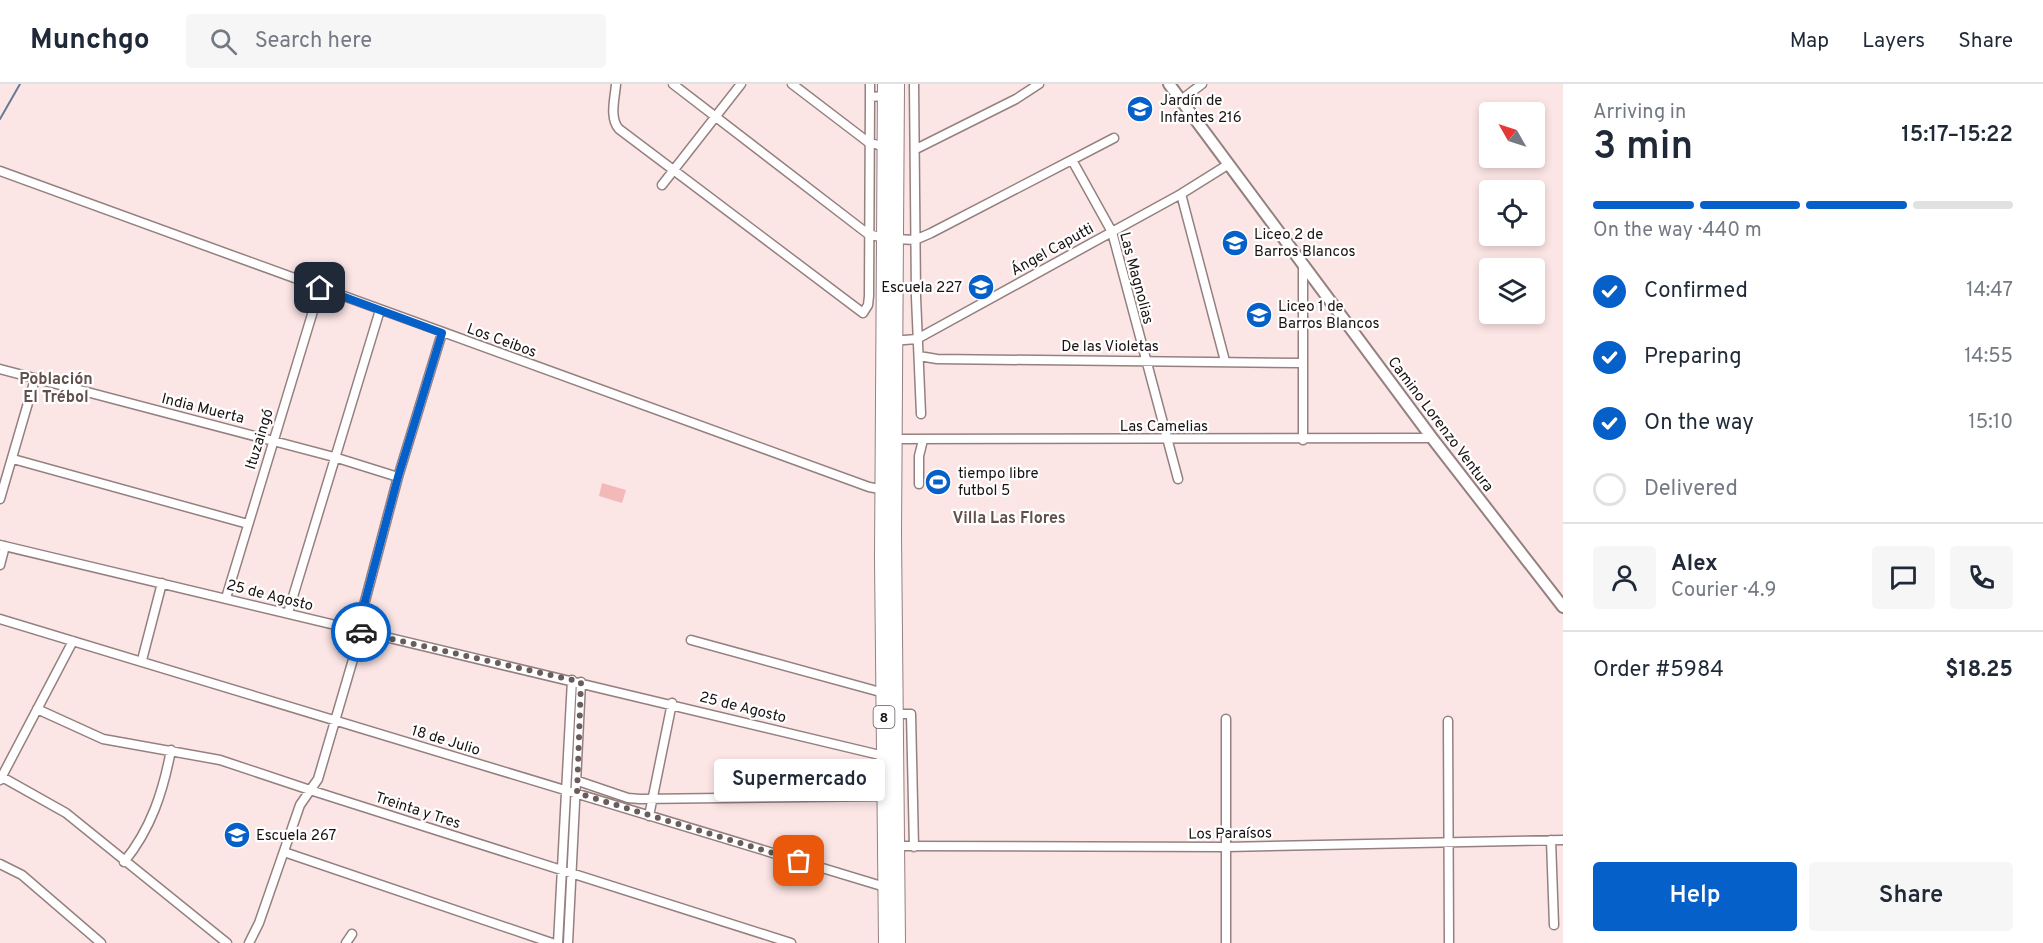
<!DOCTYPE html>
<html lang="en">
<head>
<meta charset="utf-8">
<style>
	body { margin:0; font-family:Overpass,sans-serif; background:#f6f6f7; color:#1f2937; height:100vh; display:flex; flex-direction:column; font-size:22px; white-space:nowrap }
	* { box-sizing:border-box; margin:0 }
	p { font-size:20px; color:#747a83 }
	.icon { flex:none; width:33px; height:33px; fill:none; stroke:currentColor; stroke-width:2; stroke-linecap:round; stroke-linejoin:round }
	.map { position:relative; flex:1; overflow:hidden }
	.details { display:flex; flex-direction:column; background:#fff; width:480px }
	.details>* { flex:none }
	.needle { width:39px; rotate:309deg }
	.fabs { position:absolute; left:1479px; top:18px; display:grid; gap:12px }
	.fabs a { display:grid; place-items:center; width:66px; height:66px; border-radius:6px; background:#fff; box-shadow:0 3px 9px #0003; font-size:30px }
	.pin { position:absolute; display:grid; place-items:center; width:51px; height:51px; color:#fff; margin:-26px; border-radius:12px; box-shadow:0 3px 9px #0006 }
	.courier { position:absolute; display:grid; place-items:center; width:60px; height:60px; margin:-30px; border:4px solid #0660c9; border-radius:50%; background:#fff; color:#222; box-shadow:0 2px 8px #0007 }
	.bubble { position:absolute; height:42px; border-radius:6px; background:#fff; box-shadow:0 3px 9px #0003; font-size:20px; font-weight:600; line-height:42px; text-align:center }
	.head em { font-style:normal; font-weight:600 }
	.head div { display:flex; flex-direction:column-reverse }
	.head { display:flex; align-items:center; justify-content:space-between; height:102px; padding:0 30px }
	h1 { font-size:39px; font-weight:600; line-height:45px }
	.bar { display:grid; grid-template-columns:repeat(4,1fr); gap:9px 6px; align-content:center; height:72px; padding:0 30px }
	.bar i { height:8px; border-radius:4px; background:#e0e1e3 }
	.bar .on { background:#0660c9 }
	.bar p { grid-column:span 4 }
	.line { display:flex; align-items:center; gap:15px; padding:0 30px; border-top:2px solid #e0e1e3 }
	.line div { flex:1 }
	.round { display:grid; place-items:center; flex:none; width:63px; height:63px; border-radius:6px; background:#f6f6f7 }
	ol { padding:0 30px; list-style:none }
	li { display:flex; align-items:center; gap:18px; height:66px }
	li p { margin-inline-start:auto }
	li .icon { padding:6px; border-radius:50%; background:#0660c9; color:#fff; stroke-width:4 }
	li:last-child { color:#747a83 }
	li i { width:33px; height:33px; border:3px solid #e0e1e3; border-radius:50% }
	.button { display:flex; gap:12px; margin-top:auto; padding:12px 30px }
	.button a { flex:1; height:69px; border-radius:6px; background:#0660c9; color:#fff; font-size:24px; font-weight:600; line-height:69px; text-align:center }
	.button a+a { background:#f6f6f7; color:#1f2937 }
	header { display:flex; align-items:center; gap:36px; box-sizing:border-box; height:84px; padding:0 30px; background:#fff; border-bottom:2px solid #e0e1e3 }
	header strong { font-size:28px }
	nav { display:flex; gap:33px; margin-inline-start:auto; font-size:21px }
	.search { width:420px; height:54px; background:#f6f6f7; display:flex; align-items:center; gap:15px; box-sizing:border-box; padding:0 21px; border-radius:6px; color:#747a83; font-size:22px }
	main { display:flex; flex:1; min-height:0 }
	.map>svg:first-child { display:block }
	.green { fill:#f2b9b8 }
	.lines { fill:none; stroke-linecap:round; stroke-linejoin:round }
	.stream { stroke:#677a98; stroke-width:2 }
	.minor-casing { stroke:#958080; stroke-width:11 }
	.tertiary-casing { stroke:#958080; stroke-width:14 }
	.trunk-casing { stroke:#958080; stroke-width:16 }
	.minor { stroke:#fff; stroke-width:8 }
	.tertiary { stroke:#fff; stroke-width:10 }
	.trunk { stroke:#fff; stroke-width:14 }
	.done { stroke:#695c5c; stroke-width:6; stroke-dasharray:0 10.8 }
	.route { stroke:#0660c9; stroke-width:8 }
	.labels { text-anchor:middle; stroke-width:4.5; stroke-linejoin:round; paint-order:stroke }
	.shield { fill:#fff; stroke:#5f5959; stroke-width:1.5 }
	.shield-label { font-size:14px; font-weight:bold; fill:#1a1212 }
	.poi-label { font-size:15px; fill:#1a1212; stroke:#fff; text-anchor:start }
	.street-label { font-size:15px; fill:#1a1212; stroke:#fff }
	.neighbourhood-label { font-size:16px; font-weight:bold; fill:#62504f; stroke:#fff }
</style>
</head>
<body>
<header>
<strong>Munchgo</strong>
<div class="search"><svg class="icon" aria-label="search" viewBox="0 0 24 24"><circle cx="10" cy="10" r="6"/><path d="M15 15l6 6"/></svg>Search here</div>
<nav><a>Map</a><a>Layers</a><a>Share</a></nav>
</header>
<main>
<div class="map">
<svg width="1563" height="859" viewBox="0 0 1563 859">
	<rect width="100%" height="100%" fill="#fce6e5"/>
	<path class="green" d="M602 399 626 406 622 419 599 412Z"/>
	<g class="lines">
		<path class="stream" d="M0 35 20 0"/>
		<defs>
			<path id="minor" d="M616 0C615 14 609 34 619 45L863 229 868 221 869 212 870 13 885 12
				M673 0 868 150 884 154
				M792 0 868 58 885 63
				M914 0 916 213 921 330
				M870 13V0
				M1181 16 1202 0
				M916 65 1016 15 1039 0
				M1072 76 1112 148 1178 395
				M0 87 869 403 885 406
				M662 101 741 0
				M1181 110 1225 277
				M896 155 915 156 931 149 1114 54
				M891 257 917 255 1181 110 1229 80
				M919 272 937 275 1301 279
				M0 285 334 373 398 393
				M895 355 1432 354
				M1303 356V181
				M13 375 248 440
				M919 400V372L923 356
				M0 415 35 295
				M0 461 884 672
				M0 481 5 462
				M226 514 320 204
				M288 529 380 226
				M0 535 885 803
				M691 556 884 609
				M142 576 162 499
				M37 625 103 655 220 676 310 706 791 859
				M896 630H911L914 763
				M1226 635V859
				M1448 637 1449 859
				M2 693 66 729 227 859
				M0 696 73 557
				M578 697 628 714 640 715 885 712
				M649 732 672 619
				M1551 756 1554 841
				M898 762 1226 763 1563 756
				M284 768 552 859
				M124 778C151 745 163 708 171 666
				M0 780 22 791 101 859
				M249 859 259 839 300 721 318 695 354 572 360 536 398 393 442 249
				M346 859 352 850
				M558 859 572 596
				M568 859 581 598"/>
			<path id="tertiary" d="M1169 0 1432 354 1563 523"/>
			<path id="trunk" d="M885 0 882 475 886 859
				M897 0 894 450 898 859"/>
		</defs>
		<use href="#minor" class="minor-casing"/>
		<use href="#tertiary" class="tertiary-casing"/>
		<use href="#trunk" class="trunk-casing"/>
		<use href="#minor" class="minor"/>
		<use href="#tertiary" class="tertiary"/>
		<use href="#trunk" class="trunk"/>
	</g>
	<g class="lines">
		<path class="done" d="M361 548 581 598 577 709 799 777"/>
		<path class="route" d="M320 204 442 249 398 393 360 536 358 547 361 548"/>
	</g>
	<defs>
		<symbol id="school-disc" viewBox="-11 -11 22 22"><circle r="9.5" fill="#0660c9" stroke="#fff"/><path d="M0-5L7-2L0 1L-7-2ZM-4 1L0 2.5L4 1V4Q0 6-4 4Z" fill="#fff"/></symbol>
		<symbol id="stadium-disc" viewBox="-11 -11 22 22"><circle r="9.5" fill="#0660c9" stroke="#fff"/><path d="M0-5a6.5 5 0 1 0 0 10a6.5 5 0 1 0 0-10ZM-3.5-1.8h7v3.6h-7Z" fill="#fff"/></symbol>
	</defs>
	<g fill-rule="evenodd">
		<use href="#school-disc" x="1125" y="10" width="30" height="30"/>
		<use href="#school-disc" x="1220" y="144" width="30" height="30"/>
		<use href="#school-disc" x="966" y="188" width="30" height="30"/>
		<use href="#school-disc" x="1244" y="216" width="30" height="30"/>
		<use href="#stadium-disc" x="923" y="383" width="30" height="30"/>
		<use href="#school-disc" x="222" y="736" width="30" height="30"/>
	</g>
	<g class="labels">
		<rect class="shield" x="873.5" y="622" width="21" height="22" rx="4.5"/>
		<g class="shield-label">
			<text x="884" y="638">8</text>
		</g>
		<g class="poi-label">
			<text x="1160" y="21">Jardín de<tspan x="1160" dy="17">Infantes 216</tspan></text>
			<text x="1254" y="155">Liceo 2 de<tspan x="1254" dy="17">Barros Blancos</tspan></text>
			<text x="962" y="208" text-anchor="end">Escuela 227</text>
			<text x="1278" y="227">Liceo 1 de<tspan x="1278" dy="17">Barros Blancos</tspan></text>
			<text x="958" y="394">tiempo libre<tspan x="958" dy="17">futbol 5</tspan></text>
			<text x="256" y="756">Escuela 267</text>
		</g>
		<g class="street-label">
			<text transform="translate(1052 165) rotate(-29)" y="5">Ángel Caputti</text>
			<text transform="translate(1137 194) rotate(75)" y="5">Las Magnolias</text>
			<text transform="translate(502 256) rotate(20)" y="5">Los Ceibos</text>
			<text x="1110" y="267">De las Violetas</text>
			<text transform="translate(203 324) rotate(14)" y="5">India Muerta</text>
			<text transform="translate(1441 340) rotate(53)" y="5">Camino Lorenzo Ventura</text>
			<text x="1164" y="347">Las Camelias</text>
			<text transform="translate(259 355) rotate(-73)" y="5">Ituzaingó</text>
			<text transform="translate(270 511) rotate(14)" y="5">25 de Agosto</text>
			<text transform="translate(743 623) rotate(14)" y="5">25 de Agosto</text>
			<text transform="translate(446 656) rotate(17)" y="5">18 de Julio</text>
			<text transform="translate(418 726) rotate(18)" y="5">Treinta y Tres</text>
			<text transform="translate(1230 749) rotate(-1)" y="5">Los Paraísos</text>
		</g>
		<g class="neighbourhood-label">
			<text x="56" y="300">Población<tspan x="56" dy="18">El Trébol</tspan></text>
			<text x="1009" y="439">Villa Las Flores</text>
		</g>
	</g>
</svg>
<div class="fabs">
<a><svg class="needle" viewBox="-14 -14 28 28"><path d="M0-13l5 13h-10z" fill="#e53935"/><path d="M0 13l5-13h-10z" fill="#747a83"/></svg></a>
<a><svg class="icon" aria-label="locate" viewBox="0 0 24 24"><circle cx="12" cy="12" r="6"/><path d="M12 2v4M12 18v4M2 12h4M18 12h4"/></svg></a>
<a><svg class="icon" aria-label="layers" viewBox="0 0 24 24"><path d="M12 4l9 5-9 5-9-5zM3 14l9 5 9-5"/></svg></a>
</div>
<div class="pin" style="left:799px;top:777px;background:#ea580c"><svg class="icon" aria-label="bag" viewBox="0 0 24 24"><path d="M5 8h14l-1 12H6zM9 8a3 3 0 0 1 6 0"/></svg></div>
<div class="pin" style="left:320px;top:204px;background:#1f2937"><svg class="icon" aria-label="home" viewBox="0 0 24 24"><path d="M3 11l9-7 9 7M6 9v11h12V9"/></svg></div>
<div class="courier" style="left:361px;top:548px"><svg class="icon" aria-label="car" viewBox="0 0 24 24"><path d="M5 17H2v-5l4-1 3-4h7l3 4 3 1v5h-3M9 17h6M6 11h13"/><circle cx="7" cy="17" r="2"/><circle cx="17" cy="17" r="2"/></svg></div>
<div class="bubble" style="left:714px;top:675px;width:171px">Supermercado</div>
</div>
<section class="details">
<div class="head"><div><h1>3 min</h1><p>Arriving in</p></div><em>15:17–15:22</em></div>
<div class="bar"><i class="on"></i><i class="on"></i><i class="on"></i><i></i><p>On the way · 440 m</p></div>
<ol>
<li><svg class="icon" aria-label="check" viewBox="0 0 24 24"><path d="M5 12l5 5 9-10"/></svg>Confirmed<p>14:47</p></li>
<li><svg class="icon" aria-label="check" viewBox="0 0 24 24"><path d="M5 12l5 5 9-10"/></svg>Preparing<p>14:55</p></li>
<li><svg class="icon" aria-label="check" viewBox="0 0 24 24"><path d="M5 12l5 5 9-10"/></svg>On the way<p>15:10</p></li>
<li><i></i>Delivered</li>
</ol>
<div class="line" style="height:108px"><a class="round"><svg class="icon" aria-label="person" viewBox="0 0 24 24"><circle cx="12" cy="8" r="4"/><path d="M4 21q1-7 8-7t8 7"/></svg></a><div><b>Alex</b><p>Courier · 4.9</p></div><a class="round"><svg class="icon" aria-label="chat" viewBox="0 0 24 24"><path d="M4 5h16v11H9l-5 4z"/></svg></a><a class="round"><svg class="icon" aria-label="phone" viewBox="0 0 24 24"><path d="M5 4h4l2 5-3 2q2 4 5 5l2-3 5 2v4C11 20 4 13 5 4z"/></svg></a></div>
<div class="line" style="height:78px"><div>Order #5984</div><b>$18.25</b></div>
<div class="button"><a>Help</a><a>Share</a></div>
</section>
</main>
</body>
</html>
